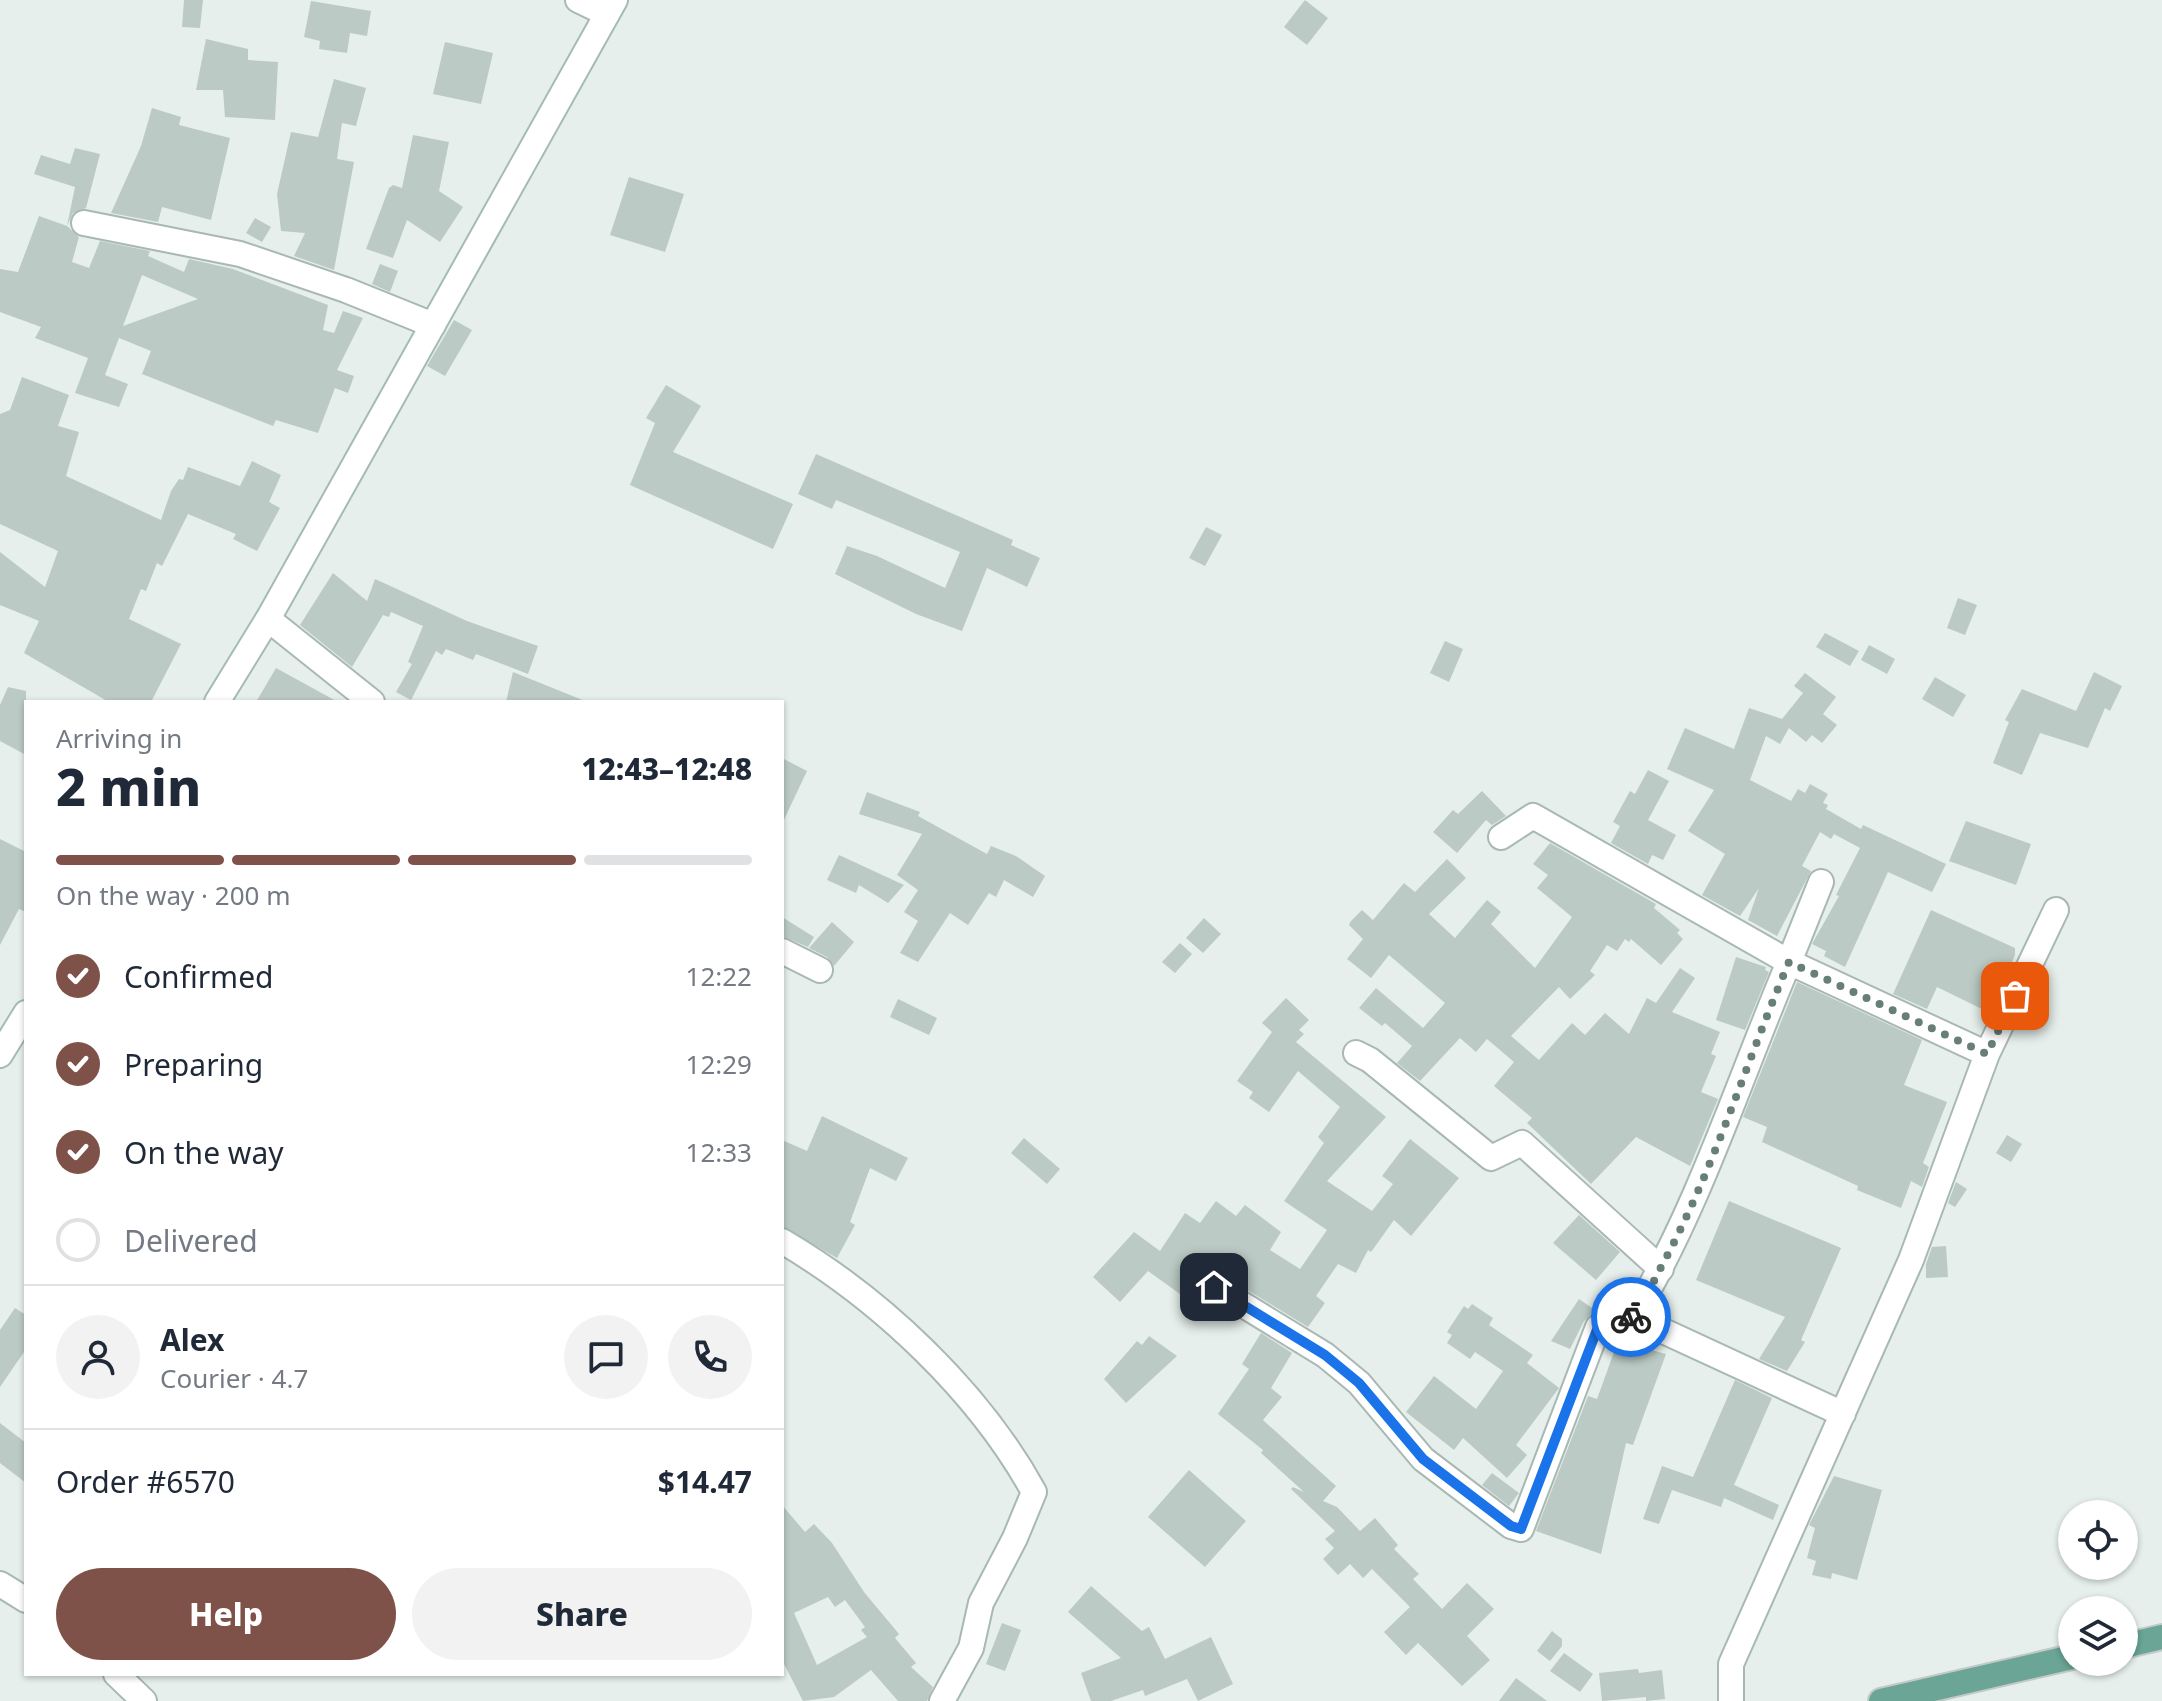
<!DOCTYPE html>
<html lang="en">
<head>
<meta charset="utf-8">
<style>
	body { margin:0; font-family:"Noto Sans",sans-serif; background:#f2f2f3; color:#1f2937; height:100vh; display:flex; flex-direction:column; font-size:30px; white-space:nowrap }
	* { box-sizing:border-box; margin:0 }
	p { font-size:26px; color:#747a83 }
	.icon { flex:none; width:44px; height:44px; fill:none; stroke:currentColor; stroke-width:2; stroke-linecap:round; stroke-linejoin:round }
	.map { position:relative; flex:1; overflow:hidden }
	.side { position:absolute; left:24px; top:700px; width:760px; height:976px; display:flex; flex-direction:column; background:#fff; border-radius:0px; box-shadow:0 2px 6px #0004 }
	.side>* { flex:none }
	.buttons { position:absolute; left:2058px; top:1500px; display:grid; gap:16px }
	.buttons a { display:grid; place-items:center; width:80px; height:80px; border-radius:50%; background:#fff; box-shadow:0 2px 6px #0004; font-size:40px }
	.pin { position:absolute; display:grid; place-items:center; width:68px; height:68px; color:#fff; margin:-34px; border-radius:16px; box-shadow:0 4px 12px #0006 }
	.courier { position:absolute; display:grid; place-items:center; width:80px; height:80px; margin:-40px; border:6px solid #1a73e8; border-radius:50%; background:#fff; color:#222; box-shadow:0 2px 10px #0007 }
	.headline em { font-style:normal; font-weight:800 }
	.headline div { display:flex; flex-direction:column-reverse }
	.headline { display:flex; align-items:center; justify-content:space-between; height:136px; padding:0 32px }
	h1 { font-size:52px; font-weight:800; line-height:60px }
	.bar { display:grid; grid-template-columns:repeat(4,1fr); gap:12px 8px; align-content:center; height:96px; padding:0 32px }
	.bar i { height:10px; border-radius:6px; background:#e0e1e3 }
	.bar .on { background:#7f5249 }
	.bar p { grid-column:span 4 }
	.line { display:flex; align-items:center; gap:20px; padding:0 32px; border-top:2px solid #e0e1e3 }
	.line div { flex:1 }
	.round { display:grid; place-items:center; flex:none; width:84px; height:84px; border-radius:42px; background:#f2f2f3 }
	ol { padding:0 32px; list-style:none }
	li { display:flex; align-items:center; gap:24px; height:88px }
	li p { margin-inline-start:auto }
	li .icon { padding:8px; border-radius:50%; background:#7f5249; color:#fff; stroke-width:4 }
	li:last-child { color:#747a83 }
	li i { width:44px; height:44px; border:4px solid #e0e1e3; border-radius:50% }
	.button { display:flex; gap:16px; margin-top:auto; padding:16px 32px }
	.button a { flex:1; height:92px; border-radius:48px; background:#7f5249; color:#fff; font-size:32px; font-weight:800; line-height:92px; text-align:center }
	.button a+a { background:#f2f2f3; color:#1f2937 }
	.map>svg:first-child { display:block }
	.building { fill:#bbcac4; fill-rule:evenodd }
	.lines { fill:none; stroke-linecap:round; stroke-linejoin:round }
	.street-casing { stroke:#a8b8b2; stroke-width:28 }
	.secondary-casing { stroke:#a4bbb3; stroke-width:28 }
	.primary-casing { stroke:#c2cac8; stroke-width:28 }
	.street { stroke:#fff; stroke-width:24 }
	.secondary { stroke:#fff; stroke-width:24 }
	.primary { stroke:#6aa596; stroke-width:24 }
	.done { stroke:#687f78; stroke-width:8; stroke-dasharray:0 14.4 }
	.route { stroke:#1a73e8; stroke-width:10 }
</style>
</head>
<body>
<div class="map">
<svg width="2162" height="1701" viewBox="0 0 2162 1701">
	<rect width="100%" height="100%" fill="#e6efeb"/>
	<path class="building" d="M184 0H203L200 28 182 27Z
		M1305 0 1328 18 1307 45 1284 27Z
		M311 1 371 11 367 36 350 33 347 53 319 49 320 41 304 37Z
		M206 39 248 49V60L278 62 275 120 225 117 223 90H196Z
		M445 42 493 53 481 104 433 94Z
		M334 79 366 88 356 126 342 123 337 159 354 162 334 270 294 256 305 233 281 231 277 194 291 132 318 137Z
		M152 108 181 117 179 125 230 138 211 220 162 207 158 222 111 213 141 146Z
		M413 135 449 142 439 191 463 207 440 242 407 220 393 258 366 249 389 188 393 185 402 188Z
		M75 148 100 154 86 208 73 213 67 226 79 237 72 262 89 268 100 241 150 251 148 256 184 272 189 259 233 269 328 305 323 330 334 333 343 311 363 318 337 370 354 376 348 393 335 388 318 433 276 420 273 426 142 374 151 351 119 338 105 375 128 384 119 407 75 393 88 358 35 338 41 327 0 312V269L18 272 39 216 67 226 75 187 34 174 41 155 70 164ZM142 275 198 299 123 326Z
		M629 177 684 194 665 252 610 235Z
		M255 218 271 227 262 242 246 233Z
		M380 264 398 271 390 292 372 284Z
		M454 320 472 330 445 376 427 366Z
		M22 377 69 395 58 426 79 432 66 476 161 520 171 491 179 479 183 480 188 467 240 486 252 461 281 475 269 502 280 508 257 551 233 539 236 534 188 514 162 566 157 563 146 591 141 589 129 619 181 644 151 702H109L24 653 39 621 0 605V552L45 587 58 551 0 524V414L10 410Z
		M666 385 701 406 673 452 793 504 773 549 630 485 655 423 646 418Z
		M816 454 1013 540 1011 545 1040 558 1027 587 987 568 962 631 916 614 835 574 847 546 877 556 945 588 960 552 836 500 832 509 798 494Z
		M1206 527 1222 535 1205 566 1189 558Z
		M333 573 367 601 375 579 467 621 538 646 528 674 476 654 473 660 446 649 442 655 436 651 411 700 396 692 412 664 408 662 423 626 391 612 389 617 383 615 352 667 300 625Z
		M1958 598 1977 605 1965 635 1947 628Z
		M1825 633 1859 651 1850 666 1816 647Z
		M1445 641 1463 649 1449 682 1430 673Z
		M1869 645 1895 659 1887 674 1861 660Z
		M276 668 338 702H256Z
		M513 672 585 701V702H506Z
		M2094 672 2122 686 2110 711 2105 708 2088 748 2040 733 2022 775 1993 763 2009 722 2005 720 2022 689 2076 711Z
		M1805 673 1836 697 1823 714 1837 725 1822 743 1812 735 1806 742 1789 728 1780 744 1766 736 1750 780 1791 801 1798 789 1805 793 1810 784 1828 794 1823 803 1828 805 1826 809 1861 829 1863 825 1946 864 1932 892 1888 872 1845 967 1824 956 1826 951 1812 944 1839 896 1836 895 1860 848 1834 834 1831 839 1820 832 1802 866 1811 871 1777 936 1748 920 1759 888 1740 916 1702 895 1725 854 1688 831 1714 790 1667 769 1685 728 1734 749 1749 708 1782 719 1803 693 1794 686Z
		M1935 677 1966 695 1953 717 1922 699Z
		M8 687 26 691V755L0 741V705Z
		M782 758 807 771 782 824Z
		M1648 770 1669 781 1648 820 1676 835 1663 860 1652 855 1648 864 1611 843 1620 826 1613 822 1630 791 1635 794Z
		M1482 791 1506 816 1492 825 1486 820 1457 853 1433 832 1453 810 1458 814Z
		M867 792 920 812 918 816 987 854 991 846 1016 856 1045 876 1033 897 1004 880 996 897 989 893 968 925 950 913 918 962 900 953 918 921 904 912 918 890 897 875 922 834 859 814Z
		M1966 821 2031 844 2016 885 1949 861Z
		M0 839 26 852V912L19 909 0 945Z
		M1550 843 1656 904 1654 908 1680 930 1677 933 1683 939 1661 965 1631 939 1629 942 1625 939 1617 951 1607 945 1590 971 1595 975 1570 999 1559 987 1511 1036 1539 1060 1572 1023 1585 1035 1605 1013 1629 1034 1647 998 1656 1003 1680 968 1695 978 1672 1012 1720 1032 1711 1054 1716 1056 1701 1092 1718 1099 1690 1166 1636 1137 1591 1184 1527 1123 1532 1118 1494 1086 1514 1062 1487 1039 1476 1052 1460 1038 1420 1081 1397 1063 1412 1046 1385 1023 1382 1026 1359 1008 1376 988 1423 1028 1445 1003 1389 955 1371 978 1347 959 1363 939 1349 925 1351 921 1362 910 1373 920 1404 883 1415 892 1447 859 1466 878 1429 914 1455 938 1487 900 1501 912 1491 924 1535 968 1572 917 1537 888 1548 875 1533 864Z
		M839 855 904 885 888 903 859 885 856 893 827 880Z
		M1931 910 2015 948V955L1990 1013 1937 987 1927 1009 1893 994Z
		M782 917 814 937 808 947 782 936Z
		M1204 918 1221 934 1203 953 1186 938Z
		M832 922 854 942 834 966 827 957 809 948Z
		M1180 943 1192 954 1175 973 1162 962Z
		M1736 957 1766 967 1765 970 1769 972 1745 1030 1716 1020Z
		M1797 982 1922 1040 1904 1085 1947 1102 1923 1163 1929 1167 1922 1187 1911 1181 1901 1208 1857 1190 1858 1186 1762 1142 1767 1127 1743 1117Z
		M1286 998 1309 1020 1299 1030 1304 1034 1296 1042 1386 1117 1327 1181 1372 1211 1393 1184 1382 1176 1410 1139 1459 1178 1411 1236 1394 1220 1371 1252 1368 1250 1356 1273 1338 1264 1316 1296 1325 1303 1308 1327 1236 1283 1239 1279 1208 1258 1180 1294 1148 1271 1120 1302 1093 1277 1134 1232 1160 1251 1185 1213 1200 1223 1216 1201 1236 1216 1245 1205 1281 1232 1270 1250 1300 1269 1327 1230 1284 1201 1324 1143 1318 1137 1340 1107 1298 1071 1269 1112 1249 1098 1253 1092 1237 1081 1272 1032 1262 1023Z
		M898 999 937 1018 929 1035 890 1017Z
		M822 1116 908 1158 896 1181 870 1168 850 1222 855 1225 837 1258 782 1226V1140L807 1151Z
		M2007 1135 2022 1144 2011 1162 1996 1153Z
		M1024 1138 1060 1169 1047 1184 1011 1153Z
		M1956 1182 1967 1189 1955 1207 1948 1203Z
		M1729 1201 1841 1248 1801 1340 1805 1342 1787 1371 1759 1359 1785 1317 1696 1280Z
		M1579 1215 1620 1252 1596 1280 1553 1243Z
		M1946 1246 1948 1277 1926 1278V1264L1932 1247Z
		M1579 1299 1595 1310 1584 1321 1570 1349 1551 1341Z
		M1472 1304 1493 1318 1489 1325 1533 1355 1527 1363 1559 1388 1516 1445 1527 1455 1507 1478 1463 1438 1454 1450 1406 1412 1434 1376 1476 1409 1503 1371 1475 1352 1470 1359 1447 1343 1452 1335 1447 1332 1464 1306 1468 1309Z
		M15 1308 26 1315V1349L0 1387V1330Z
		M1261 1333 1292 1353 1271 1388 1282 1397 1263 1420 1336 1486 1323 1501 1337 1507 1360 1531 1375 1518 1398 1545 1394 1549 1419 1574 1413 1579 1442 1609 1467 1583 1494 1609 1467 1636 1490 1660 1462 1686 1418 1643 1406 1655 1384 1632 1410 1607 1372 1569 1363 1578 1350 1564 1338 1575 1323 1559 1334 1548 1325 1539 1335 1531 1291 1489 1293 1487 1304 1492 1261 1453 1263 1450 1218 1414 1249 1369 1242 1364Z
		M1149 1336 1177 1356 1126 1403 1104 1379 1137 1341 1142 1345Z
		M1618 1341 1666 1354 1633 1445 1626 1443 1601 1554 1536 1531 1588 1396 1597 1399Z
		M1735 1380 1772 1398 1734 1485 1779 1505 1773 1520 1724 1498 1721 1507 1672 1490 1659 1524 1643 1519 1662 1466 1693 1477Z
		M0 1423 26 1443V1483L0 1463Z
		M1189 1470 1246 1521 1205 1567 1148 1517Z
		M1492 1473 1519 1493 1509 1506 1482 1485Z
		M1834 1476 1882 1490 1857 1580 1832 1573 1831 1579 1812 1575 1816 1561 1807 1558 1815 1528 1809 1525Z
		M782 1505 805 1532 814 1524 832 1543 864 1592 899 1634 895 1638 916 1663 911 1667 933 1687 927 1701H898L871 1670 834 1697 803 1701 782 1660ZM828 1597 835 1607 845 1600 865 1627 861 1630 867 1637 817 1665 794 1613Z
		M1091 1586 1142 1631 1149 1627 1165 1659 1211 1637 1233 1684 1198 1701 1187 1679 1145 1696 1143 1690 1111 1701H1091L1081 1673 1121 1658 1068 1612Z
		M1002 1623 1021 1630 1005 1671 986 1664Z
		M1552 1631 1562 1639V1646L1550 1661 1537 1651Z
		M1564 1653 1593 1674 1580 1692 1550 1671Z
		M1638 1669 1639 1673 1662 1670 1665 1699 1646 1701V1697L1602 1701 1599 1673Z
		M1516 1678 1547 1701H1499Z"/>
	<g class="lines">
		<defs>
			<path id="street" d="M578 0 607 14
				M84 223 240 254 346 290 433 325
				M268 619 372 702
				M1501 837 1533 816 1789 962C1738 1082 1700 1205 1633 1317L1843 1414
				M1821 882 1789 962 1987 1054
				M782 951 820 970
				M1356 1053 1370 1060 1491 1158 1522 1143 1661 1269
				M782 1241C881 1299 979 1392 1034 1492L1015 1538 981 1603 971 1648 942 1701
				M1214 1287 1325 1355 1359 1383 1423 1459 1511 1526 1521 1529 1598 1327 1610 1318 1633 1317
				M0 1584 26 1600
				M116 1674 144 1701
				M1731 1701V1664L1911 1260 1987 1054 2056 910"/>
			<path id="secondary" d="M217 702 268 619 615 0
				M0 1055 26 1013"/>
			<path id="primary" d="M2124 1646 2162 1637
				M1881 1701 2072 1657"/>
		</defs>
		<use href="#street" class="street-casing"/>
		<use href="#secondary" class="secondary-casing"/>
		<use href="#primary" class="primary-casing"/>
		<use href="#street" class="street"/>
		<use href="#secondary" class="secondary"/>
		<use href="#primary" class="primary"/>
	</g>
	<g class="lines">
		<path class="done" d="M1631 1317C1643 1308 1651 1286 1659 1271 1713 1173 1745 1065 1789 962L1987 1054 2015 996"/>
		<path class="route" d="M1214 1287 1325 1355 1359 1383 1423 1459 1511 1526 1521 1529 1598 1327 1610 1318 1631 1317"/>
	</g>
</svg>
<div class="buttons">
<a><svg class="icon" aria-label="locate" viewBox="0 0 24 24"><circle cx="12" cy="12" r="6"/><path d="M12 2v4M12 18v4M2 12h4M18 12h4"/></svg></a>
<a><svg class="icon" aria-label="layers" viewBox="0 0 24 24"><path d="M12 4l9 5-9 5-9-5zM3 14l9 5 9-5"/></svg></a>
</div>
<div class="pin" style="left:2015px;top:996px;background:#ea580c"><svg class="icon" aria-label="bag" viewBox="0 0 24 24"><path d="M5 8h14l-1 12H6zM9 8a3 3 0 0 1 6 0"/></svg></div>
<div class="pin" style="left:1214px;top:1287px;background:#1f2937"><svg class="icon" aria-label="home" viewBox="0 0 24 24"><path d="M3 11l9-7 9 7M6 9v11h12V9"/></svg></div>
<div class="courier" style="left:1631px;top:1317px"><svg class="icon" aria-label="bike" viewBox="0 0 24 24"><circle cx="6" cy="16" r="4"/><circle cx="18" cy="16" r="4"/><path d="M6 16l4-8h5l3 8M10 8l3 8H6M13 5h3"/></svg></div>
<section class="side">
<div class="headline"><div><h1>2 min</h1><p>Arriving in</p></div><em>12:43–12:48</em></div>
<div class="bar"><i class="on"></i><i class="on"></i><i class="on"></i><i></i><p>On the way · 200 m</p></div>
<ol>
<li><svg class="icon" aria-label="check" viewBox="0 0 24 24"><path d="M5 12l5 5 9-10"/></svg>Confirmed<p>12:22</p></li>
<li><svg class="icon" aria-label="check" viewBox="0 0 24 24"><path d="M5 12l5 5 9-10"/></svg>Preparing<p>12:29</p></li>
<li><svg class="icon" aria-label="check" viewBox="0 0 24 24"><path d="M5 12l5 5 9-10"/></svg>On the way<p>12:33</p></li>
<li><i></i>Delivered</li>
</ol>
<div class="line" style="height:144px"><a class="round"><svg class="icon" aria-label="person" viewBox="0 0 24 24"><circle cx="12" cy="8" r="4"/><path d="M4 21q1-7 8-7t8 7"/></svg></a><div><b>Alex</b><p>Courier · 4.7</p></div><a class="round"><svg class="icon" aria-label="chat" viewBox="0 0 24 24"><path d="M4 5h16v11H9l-5 4z"/></svg></a><a class="round"><svg class="icon" aria-label="phone" viewBox="0 0 24 24"><path d="M5 4h4l2 5-3 2q2 4 5 5l2-3 5 2v4C11 20 4 13 5 4z"/></svg></a></div>
<div class="line" style="height:104px"><div>Order #6570</div><b>$14.47</b></div>
<div class="button"><a>Help</a><a>Share</a></div>
</section>
</div>
</body>
</html>
